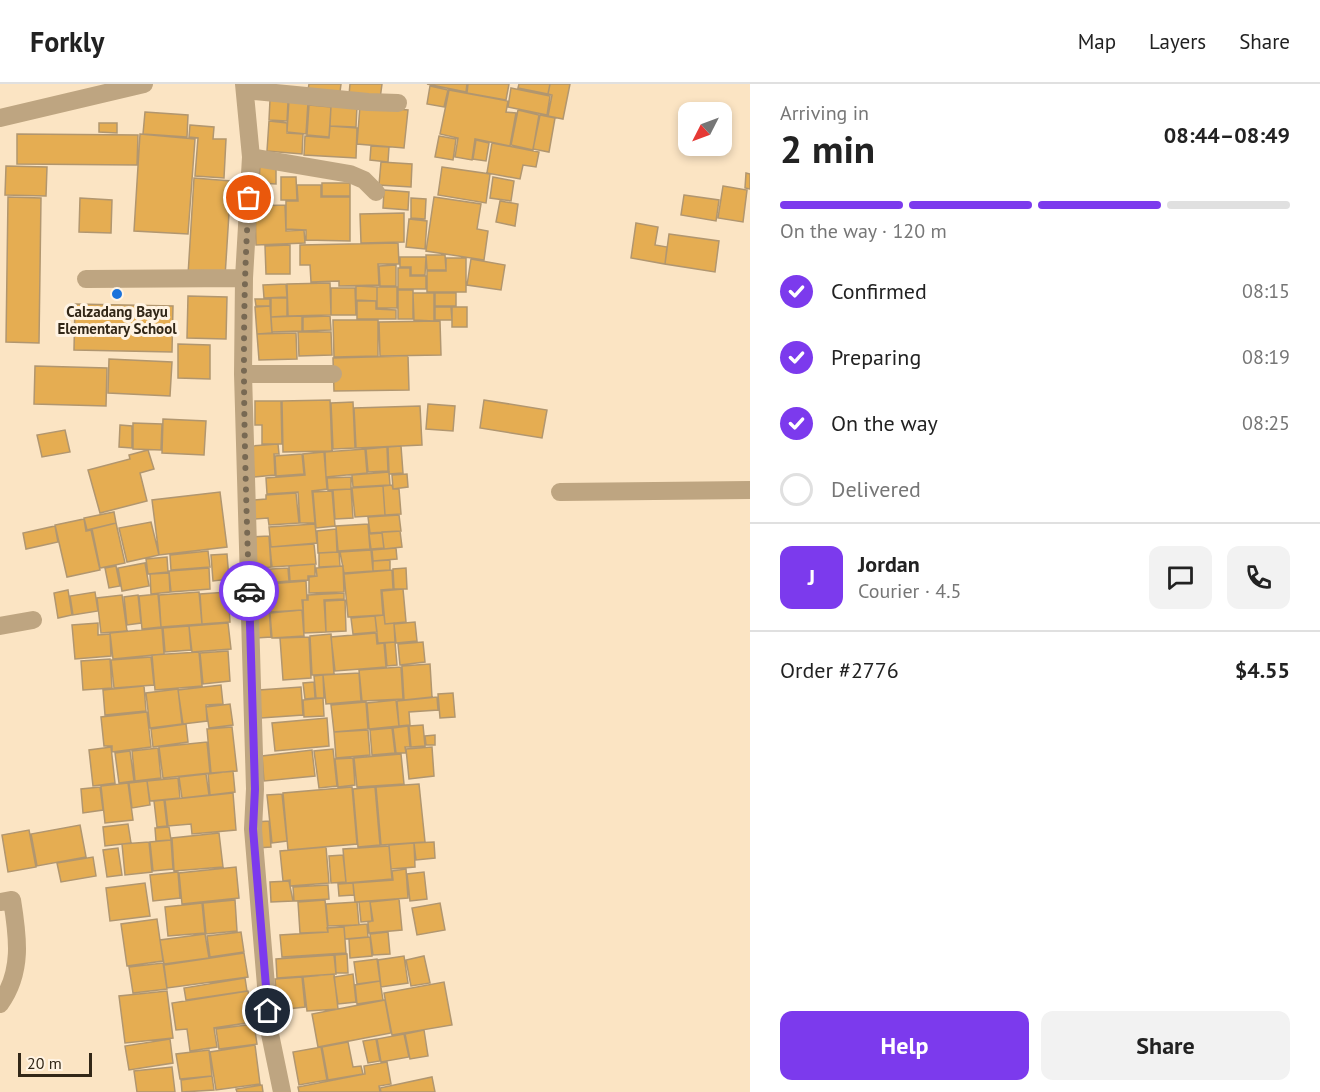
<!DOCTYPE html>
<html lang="en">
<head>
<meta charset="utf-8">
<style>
	body { margin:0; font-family:"PT Sans",sans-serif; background:#f2f2f2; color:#222; height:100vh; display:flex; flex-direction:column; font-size:22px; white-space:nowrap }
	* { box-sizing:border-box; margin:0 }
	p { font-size:20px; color:#767676 }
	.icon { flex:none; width:33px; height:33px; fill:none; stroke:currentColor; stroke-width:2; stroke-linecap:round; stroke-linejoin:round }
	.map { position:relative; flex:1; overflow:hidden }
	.side { display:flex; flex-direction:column; background:#fff; width:570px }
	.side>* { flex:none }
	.needle { width:39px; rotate:228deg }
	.fabs { position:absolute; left:678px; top:18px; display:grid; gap:12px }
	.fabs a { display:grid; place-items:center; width:54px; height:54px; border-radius:12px; background:#fff; box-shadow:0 3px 9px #0003; font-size:30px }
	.scale { position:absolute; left:18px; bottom:15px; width:74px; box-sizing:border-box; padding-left:6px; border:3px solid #322717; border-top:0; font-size:16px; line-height:21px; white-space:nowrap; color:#322717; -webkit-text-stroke:4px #fff3e3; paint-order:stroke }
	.pin { position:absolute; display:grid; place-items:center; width:51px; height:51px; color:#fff; margin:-26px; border:3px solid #fff; border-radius:50%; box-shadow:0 2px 6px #0007 }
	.courier { position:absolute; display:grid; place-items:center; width:60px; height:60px; margin:-30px; border:4px solid #7c3aed; border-radius:50%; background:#fff; color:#222; box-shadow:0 2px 8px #0007 }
	.headline em { font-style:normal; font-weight:600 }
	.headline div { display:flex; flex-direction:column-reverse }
	.headline { display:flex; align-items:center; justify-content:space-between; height:102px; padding:0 30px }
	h1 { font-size:39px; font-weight:600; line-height:45px }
	.bar { display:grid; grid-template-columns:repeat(4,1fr); gap:9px 6px; align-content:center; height:72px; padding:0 30px }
	.bar i { height:8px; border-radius:4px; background:#e0e0e0 }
	.bar .on { background:#7c3aed }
	.bar p { grid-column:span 4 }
	.line { display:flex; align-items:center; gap:15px; padding:0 30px; border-top:2px solid #e0e0e0 }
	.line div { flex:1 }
	.round { display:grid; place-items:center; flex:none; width:63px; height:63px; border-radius:12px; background:#f2f2f2 }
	ol { padding:0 30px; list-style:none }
	li { display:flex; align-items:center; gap:18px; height:66px }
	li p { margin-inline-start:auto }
	li .icon { padding:6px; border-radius:50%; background:#7c3aed; color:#fff; stroke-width:4 }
	li:last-child { color:#767676 }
	li i { width:33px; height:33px; border:3px solid #e0e0e0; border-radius:50% }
	.button { display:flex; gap:12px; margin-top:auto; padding:12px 30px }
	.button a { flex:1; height:69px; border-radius:12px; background:#7c3aed; color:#fff; font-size:24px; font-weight:600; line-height:69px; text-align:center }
	.button a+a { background:#f2f2f2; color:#222 }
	header { display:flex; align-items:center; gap:36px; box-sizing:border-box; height:84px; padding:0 30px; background:#fff; border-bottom:2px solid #e0e0e0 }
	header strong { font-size:28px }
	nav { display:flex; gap:33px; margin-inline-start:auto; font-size:21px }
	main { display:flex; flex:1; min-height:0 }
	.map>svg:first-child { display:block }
	.building { fill:#e5ad52; stroke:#b1966f; stroke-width:1.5 }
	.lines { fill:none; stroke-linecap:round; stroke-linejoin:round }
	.minor { stroke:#bea581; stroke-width:18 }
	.done { stroke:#786953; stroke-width:6; stroke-dasharray:0 10.8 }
	.route { stroke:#7c3aed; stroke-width:8 }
	.poi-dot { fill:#1a72db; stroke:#fff3e3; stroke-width:2 }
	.labels { text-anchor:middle; stroke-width:6; stroke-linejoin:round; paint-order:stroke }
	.poi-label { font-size:15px; font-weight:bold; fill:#322717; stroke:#fff3e3 }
</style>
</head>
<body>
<header>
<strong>Forkly</strong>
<nav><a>Map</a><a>Layers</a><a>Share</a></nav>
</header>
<main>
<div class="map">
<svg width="750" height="1008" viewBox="0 0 750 1008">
	<rect width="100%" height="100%" fill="#fbe4c3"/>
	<path class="building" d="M309 0H341L340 8 308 6Z
		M350 0H382L380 15 349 11Z
		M427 0H467L466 8Z
		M468 0H509L506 16 467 9Z
		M519 0H550L548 10 518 4Z
		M550 0H570L563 35 548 32 552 11 548 10Z
		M430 2 448 6 444 23 427 20Z
		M511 4 550 12 547 31 508 23Z
		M449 6 508 17 506 28 516 29 510 62 475 55 472 76 455 73 458 54 440 50Z
		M270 16 288 18 287 37 269 36Z
		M289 16 308 18 306 50 287 48Z
		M309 21 331 23 329 53 307 51Z
		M331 21 357 22 356 43 330 42Z
		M360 22 408 26 404 64 357 60Z
		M518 26 539 31 533 66 511 61Z
		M145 28 188 31 187 53 143 50Z
		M540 31 555 34 549 68 533 65Z
		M269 37 287 39V49L303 50 302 70 267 67Z
		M99 39H117V49L99 48Z
		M190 41 214 43 213 55H226L224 94 195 92 198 54 189 53Z
		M330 42 357 44 356 74 304 71 305 52 329 54Z
		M17 50 138 51 137 81 17 80Z
		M140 50 195 55 188 150 134 147Z
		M439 52 456 55 453 76 435 73Z
		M476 56 489 59 486 77 473 75Z
		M492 59 539 68 536 83 523 81 520 95 487 89Z
		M371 62 389 63 388 78 370 76Z
		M381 78 412 80 411 103 379 101Z
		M6 82 47 83 46 112 5 111Z
		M260 82H276V100L259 99Z
		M442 83 490 90 486 119 438 111Z
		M746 89 750 90V105L745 104Z
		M281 93H296L297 116H281Z
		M493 93 514 97 511 117 490 114Z
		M194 94 231 97 225 193 188 191Z
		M322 99H350V112H322Z
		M297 101H321V113H350V157L306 156V146L286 145V117H298Z
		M723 102 747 106 743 138 718 134Z
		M384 106 409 108 408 126 383 124Z
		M684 111 719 116 716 137 681 131Z
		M8 113 41 114 39 259 6 258Z
		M434 113 481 120 477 145 488 147 484 176 426 167Z
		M80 114 112 116 111 149 79 148Z
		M411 114 426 115 425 135 411 134Z
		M500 117 518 120 515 142 496 138Z
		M285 121 286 147 304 146 305 159 256 161 255 122Z
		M404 129V158L361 159 360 130Z
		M409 135 427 137 425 165 406 163Z
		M636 139 658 143 655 161 667 163 665 180 631 174Z
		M669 150 719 157 715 188 665 180Z
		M398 159 399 180H378L379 201 339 202V197L311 198 310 181H300V161Z
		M290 161V190H266L265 162Z
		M426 171H445L446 186H427Z
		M400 173H426L425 191H411V183H400Z
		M446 174H466V208H427V187H446Z
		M471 175 505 181 501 206 467 201Z
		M396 181V202H380L379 182Z
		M398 184H410V192H426V205H398Z
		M330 199 331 231 288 232 287 200Z
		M286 200 287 213 264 214 263 201Z
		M356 202 377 203V217L356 216Z
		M377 203H397V224H377Z
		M331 204H355L356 231H331Z
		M398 206H413V235H398Z
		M413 209H434V237L414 236Z
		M435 209H456V222H435Z
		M188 212 227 213 226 255 187 254Z
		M271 214H287V232L271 233Z
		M255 215H270V222H256Z
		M357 217H376V225L396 226V235H357Z
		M75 220 173 222 172 268 74 266Z
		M270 222 272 249 257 250 255 223Z
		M435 223H451L452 236H435Z
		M452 223H467V243H452Z
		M302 232V247L272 248 271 233Z
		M330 232 331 246 303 247V233Z
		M333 236H378V272L334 273Z
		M440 237 441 271 380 272 379 238Z
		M298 248H331L332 271 299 272Z
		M296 249 297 275 259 276 257 250Z
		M178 260 210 261V295L178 294Z
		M408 272 409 306 334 307 333 274Z
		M109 275 172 278 170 312 108 309Z
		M35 282 107 284 106 322 34 320Z
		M330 316 332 367 283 368 282 317Z
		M484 316 547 326 542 354 480 344Z
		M255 317H281L282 360H262V341H255Z
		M353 318 355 364 333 365 331 319Z
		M428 320 455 322 453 347 426 345Z
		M420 322 422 361 356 364 354 324Z
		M163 335 206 337 204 371 162 369Z
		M133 339 162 340 161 366 133 365Z
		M120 341 132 342V364L119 363Z
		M65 346 70 368 42 373 37 351Z
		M278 360 279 370H274L275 391 254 393 252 362Z
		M401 362 403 389 389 390 388 363Z
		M387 363 388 387 368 388 366 365Z
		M365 365 367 389 326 393 325 368Z
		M148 366 154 385 140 389 147 417 100 429 88 386 130 375 129 371Z
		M324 368 327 405 312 407 315 439H300L298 408 267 410 266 394 305 391 303 370Z
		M302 370 304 390 276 392 275 372Z
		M389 388 390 401 353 403 352 391Z
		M407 390 408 403 393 405 392 391Z
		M351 393V405L328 406 327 394Z
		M392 401 393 405H399L401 430 385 431 383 402Z
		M383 402 385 431 355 433 352 404Z
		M351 405 353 434 335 435 333 406Z
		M332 407 335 442 316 444 313 408Z
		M220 408 227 463 159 471 152 416Z
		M296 409 299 439 269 441 268 434 255 435 253 416 266 415V411Z
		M114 428 116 439 87 446 84 434Z
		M399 431 401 447 370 449 368 433Z
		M84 435 86 447 91 446 100 486 67 493 55 441Z
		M151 438 159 471 127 478 119 444Z
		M116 439 125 479 100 484 92 445Z
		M315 440 317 459 271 463 269 443Z
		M368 440 370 465 338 467 336 442Z
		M55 442 58 458 26 465 23 449Z
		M336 445 337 468 318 469 317 447Z
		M400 447 402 463 384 465 382 448Z
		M382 449 384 464 371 465 369 450Z
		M269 452 271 483 253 485 250 453Z
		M314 460 316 480 272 483 270 463Z
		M396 464 397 475 373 477 372 466Z
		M371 466 373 487 344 489 340 468Z
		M208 467 210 483 171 486 170 471Z
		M339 468 340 482 319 483V469Z
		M227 470 229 495 213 497 211 471Z
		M167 473 168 488 148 490 146 475Z
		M390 476V486L373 487V477Z
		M145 479 149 502 122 507 118 484Z
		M315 480V492H308V496L290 497 289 482Z
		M116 482 120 502 109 504 105 484Z
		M343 482 344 508 309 509V493L317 492 316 484Z
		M209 484 210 505 171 508 169 487Z
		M288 484 289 497 254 500 253 486Z
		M406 484 407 505H394L393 485Z
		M392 486 393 505 381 506 383 531 348 533 344 490Z
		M169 489 170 508 151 510 150 490Z
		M306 497 307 516H302L303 526 270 528 268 500Z
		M268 503 269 524 254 525 253 504Z
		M403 505 406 538 385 540 382 507Z
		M68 506 72 531 58 534 54 509Z
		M95 508 98 527 73 531 70 512Z
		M199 508 202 540 161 543 159 511Z
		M228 508 230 538 202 540 200 510Z
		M344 509V515L324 516 326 548 304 549 303 516H308V511Z
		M158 510 161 543 142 545 139 512Z
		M122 511 127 547 101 549 97 514Z
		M138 511 141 539 127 541 124 513Z
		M345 516 346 547 326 548 325 517Z
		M269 525 271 553 256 554 254 526Z
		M302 526 304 552 272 554 270 529Z
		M384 531 385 540 394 539 395 558 378 559 375 532Z
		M375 532 377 548 353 550 351 534Z
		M415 538 417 557 396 559 394 540Z
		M98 539V551L110 550 111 572 75 575 72 541Z
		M228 539 231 565 192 568 189 542Z
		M189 542 191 566 165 568 163 544Z
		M162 544 164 570 113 575 110 549Z
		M376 549 377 560 384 559 386 583 335 587 331 553Z
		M331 550 334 590 312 591 310 552Z
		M309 553 311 594 283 596 280 554Z
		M395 558 397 581 387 582 385 559Z
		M423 558 425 578 400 581 398 560Z
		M228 567 230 597 203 600 200 569Z
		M199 568 202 602 155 606 152 571Z
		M151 573 154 601 114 604 111 576Z
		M110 575 112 604 83 606 81 577Z
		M430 580 432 613 404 616 402 582Z
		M401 583 403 615 362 617 359 586Z
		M359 589 361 617 326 620 323 591Z
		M323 591 324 614H316L314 592Z
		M314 598 315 614 305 615 303 599Z
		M221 601 223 620 206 621 207 637 183 640 178 606Z
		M144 602 146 627 105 631 103 606Z
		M301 603 303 631 261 634 259 606Z
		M178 605 182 640 150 644 146 609Z
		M453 609 455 633 440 634 438 610Z
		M437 613 438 626 409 628 410 641 399 642 397 617Z
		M323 614 324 632 304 633 303 616Z
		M396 616 399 642 369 645 367 619Z
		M366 618 368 645 334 648 331 621Z
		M230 620 233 641 209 644 206 623Z
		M147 628 151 663 112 668V662H104L101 633Z
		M327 634 329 662 275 667 272 639Z
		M186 640 188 658 153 663 151 645Z
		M423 641 425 662 411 663 409 642Z
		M408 642 410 663H405L406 669H396L393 644Z
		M232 643 237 687 211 689 207 645Z
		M392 644 395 669 372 671 370 646Z
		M368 646 370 671 336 674 334 648Z
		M435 651V661H426L425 652Z
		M207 658 210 689 163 694 159 663Z
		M111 663 115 699 93 702 89 666Z
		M432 663 434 692 409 695 406 665Z
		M158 664 161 694 135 697 132 667Z
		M333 665 337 702 319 704 314 667Z
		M312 666 315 692 264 697 262 672Z
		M130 667 134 697 119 699 115 669Z
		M401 670 404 700 357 703 354 674Z
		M353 674 355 701 338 703 335 675Z
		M233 687 235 708 210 711 208 690Z
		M206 690 209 711 182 714 179 693Z
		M178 694 180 714 150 717 147 697Z
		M147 697 150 721 132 724 129 699Z
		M128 699 133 736 105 739 101 702Z
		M419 700 425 758 381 761 376 703Z
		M100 703 103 726 83 729 81 705Z
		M352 703 357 760 288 766 283 709Z
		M375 703 380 761 358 763 353 705Z
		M233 709 236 746 192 750 191 740 168 742 165 716Z
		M282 710 287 757 272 759 267 711Z
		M164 716 167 742 157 743 154 717Z
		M269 737 271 763 257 764 255 738Z
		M128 740 131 759 105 762 103 743Z
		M80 741 86 773 37 782 31 750Z
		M169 743 171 756 156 757 155 744Z
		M29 746 36 783 8 788 2 751Z
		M219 749 223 783 174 787 172 754Z
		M171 756 173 785 153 787 150 758Z
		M149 758 152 788 125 791 122 760Z
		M434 758 435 774 416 776 414 759Z
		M414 759 415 783 391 785 389 761Z
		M389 762 392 795 346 799 343 765Z
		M326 763 329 799 290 802V796L283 797 280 767Z
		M118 764 122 791 107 793 103 766Z
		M343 771 346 798 331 799 329 772Z
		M93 773 96 792 61 798 57 779Z
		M236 783 239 814 182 820 179 789Z
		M406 785 408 814 355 818 353 799 393 796 392 787Z
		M178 788 180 814 153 817 150 791Z
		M424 788 427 815 410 817 407 790Z
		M289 797 293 817 271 818 270 798Z
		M145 799 150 832 110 837 106 804Z
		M353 799 354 811 339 812 338 800Z
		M328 801 329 815 294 817 293 803Z
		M399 815 402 846 369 849 368 838 373 837 370 818Z
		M235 816 237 847 206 850 203 819Z
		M325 816 328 848 300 849 298 818Z
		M370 817 372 837 361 838 359 818Z
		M357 818 359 841 328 842 326 820Z
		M202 819 205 849 168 852 165 823Z
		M440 819 445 846 417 851 412 824Z
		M157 835 163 877 127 882 121 840Z
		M367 840 368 853 345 855 344 842Z
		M344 843 346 869 282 873 280 851 328 848 327 844Z
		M241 848 244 868 210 873 207 852Z
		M388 848 390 870 373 871 370 850Z
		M205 850 209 874 164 880 160 856Z
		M370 853 372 872 350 874 349 855Z
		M244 869 248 893 167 904 164 881Z
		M347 870 348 889H336L335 871Z
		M334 871 336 890 277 894 276 875Z
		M404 872 408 899 381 903 378 876Z
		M424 872 430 899 411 902 406 876Z
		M377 875 380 897 357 900 354 878Z
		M163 879 167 905 133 909 129 883Z
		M334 890 338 925 307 927 303 893Z
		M353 890 356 918 338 920 334 893Z
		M302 893 305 923 278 926 275 895Z
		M245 894 247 907 186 916 184 904Z
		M380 897 383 916 357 920 355 901Z
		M444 898 452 941 392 951 384 909Z
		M167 907 173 954 125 959 119 912Z
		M248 907 253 938 214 944 217 963 190 967 187 945 176 946 172 919Z
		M385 916 391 949 318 963 312 930Z
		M254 940 257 960 219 965 216 945Z
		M424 946 428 972 410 975 405 950Z
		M404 950 409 973 381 978 377 955Z
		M170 955 173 979 129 986 125 962Z
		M376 955 380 977 368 979 363 957Z
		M348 958 353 983 361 982 363 990 328 996 322 963Z
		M255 961 260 1000 216 1006 210 968Z
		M321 963 327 996 299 1001 293 968Z
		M209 966 212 992 180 995 176 970Z
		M387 978 391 1000 379 1002 380 1008H299L298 1003 365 990 364 982Z
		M172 983 175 1008H137L134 987Z
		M212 992 214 1006 182 1008 181 996Z
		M432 993 435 1008H381L380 1004Z
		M262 1001 263 1008H237L236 1005Z"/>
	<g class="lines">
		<path class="minor" d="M244 0 251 73 244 194 243 290 255 705 253 745 270 950 282 1008
			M245 6 368 18 398 19
			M0 34 144 0
			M251 73 350 90 364 96 376 108
			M86 195 244 194
			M243 290H333
			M560 408 750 406
			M0 542 33 536
			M0 818 12 816C18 853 23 888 0 920"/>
	</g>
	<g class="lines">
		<path class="done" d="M249 114C240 245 245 376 249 507"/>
		<path class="route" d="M249 507 255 705 253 745 268 927"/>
	</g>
	<circle class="poi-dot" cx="117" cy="210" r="6"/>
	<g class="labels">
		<g class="poi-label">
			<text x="117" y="233">Calzadang Bayu<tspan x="117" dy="17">Elementary School</tspan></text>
		</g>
	</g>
</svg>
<div class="fabs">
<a><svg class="needle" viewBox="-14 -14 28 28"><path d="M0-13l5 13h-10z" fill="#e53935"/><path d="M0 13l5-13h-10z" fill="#767676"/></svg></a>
</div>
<div class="scale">20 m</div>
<div class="pin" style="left:249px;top:114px;background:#ea580c"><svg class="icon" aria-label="bag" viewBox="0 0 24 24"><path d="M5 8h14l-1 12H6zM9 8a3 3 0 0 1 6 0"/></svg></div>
<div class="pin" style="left:268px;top:927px;background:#1f2937"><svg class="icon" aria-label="home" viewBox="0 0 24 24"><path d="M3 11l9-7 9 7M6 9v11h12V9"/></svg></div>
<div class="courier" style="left:249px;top:507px"><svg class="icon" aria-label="car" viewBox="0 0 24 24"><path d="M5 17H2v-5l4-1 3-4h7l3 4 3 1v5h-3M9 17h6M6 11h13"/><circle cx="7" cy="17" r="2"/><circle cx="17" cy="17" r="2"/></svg></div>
</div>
<section class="side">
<div class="headline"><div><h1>2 min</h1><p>Arriving in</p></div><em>08:44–08:49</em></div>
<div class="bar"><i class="on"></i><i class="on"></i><i class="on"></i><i></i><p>On the way · 120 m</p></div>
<ol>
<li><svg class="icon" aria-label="check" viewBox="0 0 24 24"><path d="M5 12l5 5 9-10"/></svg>Confirmed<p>08:15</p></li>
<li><svg class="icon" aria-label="check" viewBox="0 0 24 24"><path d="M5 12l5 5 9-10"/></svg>Preparing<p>08:19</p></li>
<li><svg class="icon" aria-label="check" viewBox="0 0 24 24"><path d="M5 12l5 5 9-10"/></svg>On the way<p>08:25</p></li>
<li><i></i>Delivered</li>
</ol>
<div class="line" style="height:108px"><b class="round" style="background:#7c3aed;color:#fff">J</b><div><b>Jordan</b><p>Courier · 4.5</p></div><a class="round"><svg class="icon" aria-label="chat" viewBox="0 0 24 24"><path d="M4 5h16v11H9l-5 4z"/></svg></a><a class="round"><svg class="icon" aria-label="phone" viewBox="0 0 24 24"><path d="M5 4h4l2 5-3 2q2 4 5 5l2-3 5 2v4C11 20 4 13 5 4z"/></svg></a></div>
<div class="line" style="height:78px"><div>Order #2776</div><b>$4.55</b></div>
<div class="button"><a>Help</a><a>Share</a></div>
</section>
</main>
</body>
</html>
